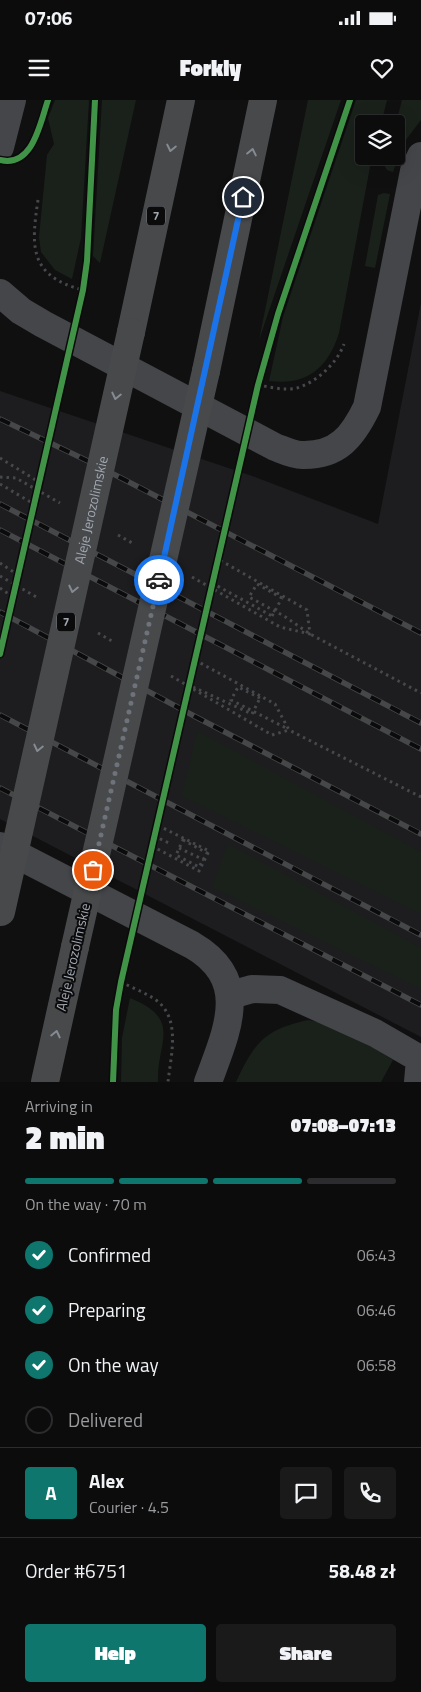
<!DOCTYPE html>
<html lang="en">
<head>
<meta charset="utf-8">
<style>
	body { margin:0; font-family:"Titillium Web",sans-serif; background:#1a1a1b; color:#f1f3f6; height:100vh; display:flex; flex-direction:column; font-size:19px; white-space:nowrap }
	* { box-sizing:border-box; margin:0 }
	p { font-size:16px; color:#9a9b9d }
	.icon { flex:none; width:28px; height:28px; fill:none; stroke:currentColor; stroke-width:2; stroke-linecap:round; stroke-linejoin:round }
	.map { position:relative; height:982px; overflow:hidden }
	.panel { display:flex; flex-direction:column; background:#0c0c0d; flex:1 }
	.panel>* { flex:none }
	.tools { position:absolute; left:355px; top:15px; display:grid; gap:10px }
	.tools a { display:grid; place-items:center; width:50px; height:50px; border-radius:5px; background:#0c0c0d; box-shadow:0 5px 20px #0002,0 0 0 1px #2c2c2e; font-size:25px }
	.pin { position:absolute; display:grid; place-items:center; width:42px; height:42px; color:#fff; margin:-21px; border:2px solid #fff; border-radius:50%; box-shadow:0 1px 5px #0007 }
	.courier { position:absolute; display:grid; place-items:center; width:50px; height:50px; margin:-25px; border:4px solid #1a73e8; border-radius:50%; background:#fff; color:#222; box-shadow:0 1px 6px #0007 }
	.head em { font-style:normal; font-weight:800 }
	.head div { display:flex; flex-direction:column-reverse }
	.head { display:flex; align-items:center; justify-content:space-between; height:85px; padding:0 25px }
	h1 { font-size:32px; font-weight:800; line-height:38px }
	.bar { display:grid; grid-template-columns:repeat(4,1fr); gap:8px 5px; align-content:center; height:60px; padding:0 25px }
	.bar i { height:6px; border-radius:4px; background:#2c2c2e }
	.bar .selected { background:#0f766e }
	.bar p { grid-column:span 4 }
	.line { display:flex; align-items:center; gap:12px; padding:0 25px; border-top:1px solid #2c2c2e }
	.line div { flex:1 }
	.round { display:grid; place-items:center; flex:none; width:52px; height:52px; border-radius:5px; background:#1a1a1b }
	ol { padding:0 25px; list-style:none }
	li { display:flex; align-items:center; gap:15px; height:55px }
	li p { margin-inline-start:auto }
	li .icon { padding:5px; border-radius:50%; background:#0f766e; color:#fff; stroke-width:4 }
	li:last-child { color:#9a9b9d }
	li i { width:28px; height:28px; border:2px solid #2c2c2e; border-radius:50% }
	.primary-button { display:flex; gap:10px; margin-top:auto; padding:10px 25px }
	.primary-button a { flex:1; height:58px; border-radius:5px; background:#0f766e; color:#fff; font-size:20px; font-weight:800; line-height:58px; text-align:center }
	.primary-button a+a { background:#1a1a1b; color:#f1f3f6 }
	.status { display:flex; justify-content:space-between; align-items:center; height:35px; padding:0 25px; background:#0c0c0d; direction:ltr }
	.status svg { height:14px; fill:currentColor }
	header { display:flex; justify-content:space-between; align-items:center; height:65px; padding:0 25px; background:#0c0c0d; font-size:22px; font-weight:800 }
	.map>svg:first-child { display:block }
	.built { fill:#1d1d1f }
	.green { fill:#1a211b }
	.lines { fill:none; stroke-linecap:round; stroke-linejoin:round }
	.path { stroke:#46484b; stroke-width:3; stroke-dasharray:2.5 4; stroke-linecap:butt }
	.minor { stroke:#454649; stroke-width:28 }
	.major { stroke:#47494b; stroke-width:28 }
	.rail-casing { stroke:#454749; stroke-width:5.5 }
	.rail { stroke:#0b0b0c; stroke-width:4; stroke-dasharray:11; stroke-linecap:butt }
	.path-bridge { stroke:#46484b; stroke-width:3; stroke-dasharray:2.5 4; stroke-linecap:butt }
	.major-bridge { stroke:#47494b; stroke-width:28 }
	.cycleway-casing { stroke:#0b0b0c; stroke-width:9 }
	.cycleway { stroke:#419447; stroke-width:6 }
	.oneway { stroke:#868b93 }
	.done { stroke:#6e727a; stroke-width:5; stroke-dasharray:0 9 }
	.route { stroke:#1a73e8; stroke-width:6 }
	.labels { text-anchor:middle; stroke-width:4; stroke-linejoin:round; paint-order:stroke }
	.shield { fill:#0b0b0c; stroke:#747880; stroke-width:1 }
	.shield-label { font-size:12px; font-weight:bold; fill:#a1a7b2 }
	.street-label { font-size:14px; fill:#a1a7b2; stroke:#0b0b0c }
</style>
</head>
<body>
<div class="status"><b>07:06</b><svg viewBox="0 0 49 12"><path d="M0 12V9h3v3zM5 12V6h3v6zM10 12V3h3v9zM15 12V0h3v12zM26 1h20v11H26zM47 4h2v5h-2z"/></svg></div>
<header><svg class="icon" aria-label="menu" viewBox="0 0 24 24"><path d="M4 6h16M4 12h16M4 18h16"/></svg>Forkly<svg class="icon" aria-label="heart" viewBox="0 0 24 24"><path d="M12 20l-8-8c-3-5 5-10 8-4 3-6 11-1 8 4z"/></svg></header>
<div class="map">
<svg width="421" height="982" viewBox="0 0 421 982">
	<rect width="100%" height="100%" fill="#101011"/>
	<path class="built" d="M421 203V937L0 719V291L255 377 378 424Z"/>
	<path class="green" d="M55 0H89L81 138 72 179 55 170 41 152 39 137 47 55 54 44 48 18Z
		M102 0H136L100 163 93 156Z
		M308 0H341L259 240Z
		M356 0H387L381 24H364V56H372L339 233C328 268 307 286 269 281L283 217Z
		M402 0H421V20L402 45 393 72 387 70 384 65 387 56H396V24Z
		M384 93 390 94 375 168 365 166 378 95Z
		M197 631 421 752V814L182 696Z
		M228 744 421 848V889L212 787Z
		M130 898C184 920 156 943 158 982H121L122 938Z
		M308 920C338 924 368 944 393 960L381 982H236C255 942 264 930 308 920Z"/>
	<g class="lines">
		<path class="path" d="M38 100C31 147 29 176 83 190
			M258 285C270 287 285 291 297 288 317 282 337 263 344 244
			M0 358 39 382
			M0 377 16 378 60 403
			M0 384 34 404
			M118 435 134 444
			M0 463 18 475
			M0 476 38 498
			M192 477 280 527 310 534 307 510 218 459
			M212 483 272 516
			M0 488 13 497
			M282 498 257 484 249 497 284 516 310 534 421 593
			M98 533 112 541
			M195 560 275 604 289 630 421 697
			M171 576 272 635 289 630
			M193 587 252 614
			M260 598 238 587 231 600 288 629
			M183 740 207 753 199 767 176 755Z
			M152 746 199 771 209 751 157 725
			M179 748 204 760
			M121 882C131 887 143 892 153 898 182 916 171 954 168 982"/>
		<path class="minor" d="M0 47 12 0
			M0 193 21 211 43 224 275 347C283 350 293 355 302 355 338 356 353 336 367 307L414 71 421 56
			M0 746 192 845C252 880 227 930 208 982
			M231 895 252 889 280 890 375 933 420 959
			M418 982 420 959"/>
		<path class="major" d="M131 232 181 0
			M206 271 263 0
			M45 982 75 847"/>
		<defs>
			<path id="rail" d="M0 319 92 363 421 533
				M0 404 421 623
				M0 430 421 649
				M0 512 196 617 421 734
				M0 615 421 835
				M0 688 421 905"/>
		</defs>
		<use href="#rail" class="rail-casing"/>
		<use href="#rail" class="rail"/>
		<path class="path-bridge" d="M272 516 282 498
			M252 614 260 598
			M154 736 169 743"/>
		<g class="major-bridge">
			<path id="s1" d="M1 812 131 232"/>
			<path d="M75 847 206 271"/>
		</g>
		<defs>
			<path id="cycleway" d="M0 60C33 68 40 23 48 0
				M0 554 83 190 87 161 95 0
				M113 982 116 910 121 882 258 285 278 214 350 0"/>
		</defs>
		<use href="#cycleway" class="cycleway-casing"/>
		<use href="#cycleway" class="cycleway"/>
	</g>
	<defs><path id="oneway-chevron" d="M-2-3.5L2.5 0L-2 3.5" fill="none" stroke-width="1.6" stroke-linecap="round" stroke-linejoin="round" transform="scale(1.25)"/></defs>
	<g class="oneway">
		<use href="#oneway-chevron" transform="translate(171 48) rotate(102)"/>
		<use href="#oneway-chevron" transform="translate(252 52) rotate(-78)"/>
		<use href="#oneway-chevron" transform="translate(116 296) rotate(103)"/>
		<use href="#oneway-chevron" transform="translate(73 489) rotate(103)"/>
		<use href="#oneway-chevron" transform="translate(38 648) rotate(103)"/>
		<use href="#oneway-chevron" transform="translate(56 934) rotate(-77)"/>
	</g>
	<g class="lines">
		<path class="done" d="M93 770 159 480"/>
		<path class="route" d="M159 480 243 97"/>
	</g>
	<g class="labels">
		<g class="shield">
			<rect x="147" y="106.5" width="18" height="19" rx="4"/>
			<rect x="57" y="512.5" width="18" height="19" rx="4"/>
		</g>
		<g class="shield-label">
			<text x="156" y="120">7</text>
			<text x="66" y="526">7</text>
		</g>
		<g class="street-label">
			<text dy="5" stroke="none"><textPath href="#s1" startOffset="412">Aleje Jerozolimskie</textPath></text>
			<text transform="translate(73 857) rotate(-77)" y="5">Aleje Jerozolimskie</text>
		</g>
	</g>
</svg>
<div class="tools">
<a><svg class="icon" aria-label="layers" viewBox="0 0 24 24"><path d="M12 4l9 5-9 5-9-5zM3 14l9 5 9-5"/></svg></a>
</div>
<div class="pin" style="left:93px;top:770px;background:#ea580c"><svg class="icon" aria-label="bag" viewBox="0 0 24 24"><path d="M5 8h14l-1 12H6zM9 8a3 3 0 0 1 6 0"/></svg></div>
<div class="pin" style="left:243px;top:97px;background:#1f2937"><svg class="icon" aria-label="home" viewBox="0 0 24 24"><path d="M3 11l9-7 9 7M6 9v11h12V9"/></svg></div>
<div class="courier" style="left:159px;top:480px"><svg class="icon" aria-label="car" viewBox="0 0 24 24"><path d="M5 17H2v-5l4-1 3-4h7l3 4 3 1v5h-3M9 17h6M6 11h13"/><circle cx="7" cy="17" r="2"/><circle cx="17" cy="17" r="2"/></svg></div>
</div>
<section class="panel">
<div class="head"><div><h1>2 min</h1><p>Arriving in</p></div><em>07:08–07:13</em></div>
<div class="bar"><i class="selected"></i><i class="selected"></i><i class="selected"></i><i></i><p>On the way · 70 m</p></div>
<ol>
<li><svg class="icon" aria-label="check" viewBox="0 0 24 24"><path d="M5 12l5 5 9-10"/></svg>Confirmed<p>06:43</p></li>
<li><svg class="icon" aria-label="check" viewBox="0 0 24 24"><path d="M5 12l5 5 9-10"/></svg>Preparing<p>06:46</p></li>
<li><svg class="icon" aria-label="check" viewBox="0 0 24 24"><path d="M5 12l5 5 9-10"/></svg>On the way<p>06:58</p></li>
<li><i></i>Delivered</li>
</ol>
<div class="line" style="height:90px"><b class="round" style="background:#0f766e;color:#fff">A</b><div><b>Alex</b><p>Courier · 4.5</p></div><a class="round"><svg class="icon" aria-label="chat" viewBox="0 0 24 24"><path d="M4 5h16v11H9l-5 4z"/></svg></a><a class="round"><svg class="icon" aria-label="phone" viewBox="0 0 24 24"><path d="M5 4h4l2 5-3 2q2 4 5 5l2-3 5 2v4C11 20 4 13 5 4z"/></svg></a></div>
<div class="line" style="height:65px"><div>Order #6751</div><b>58.48 zł</b></div>
<div class="primary-button"><a>Help</a><a>Share</a></div>
</section>
</body>
</html>
